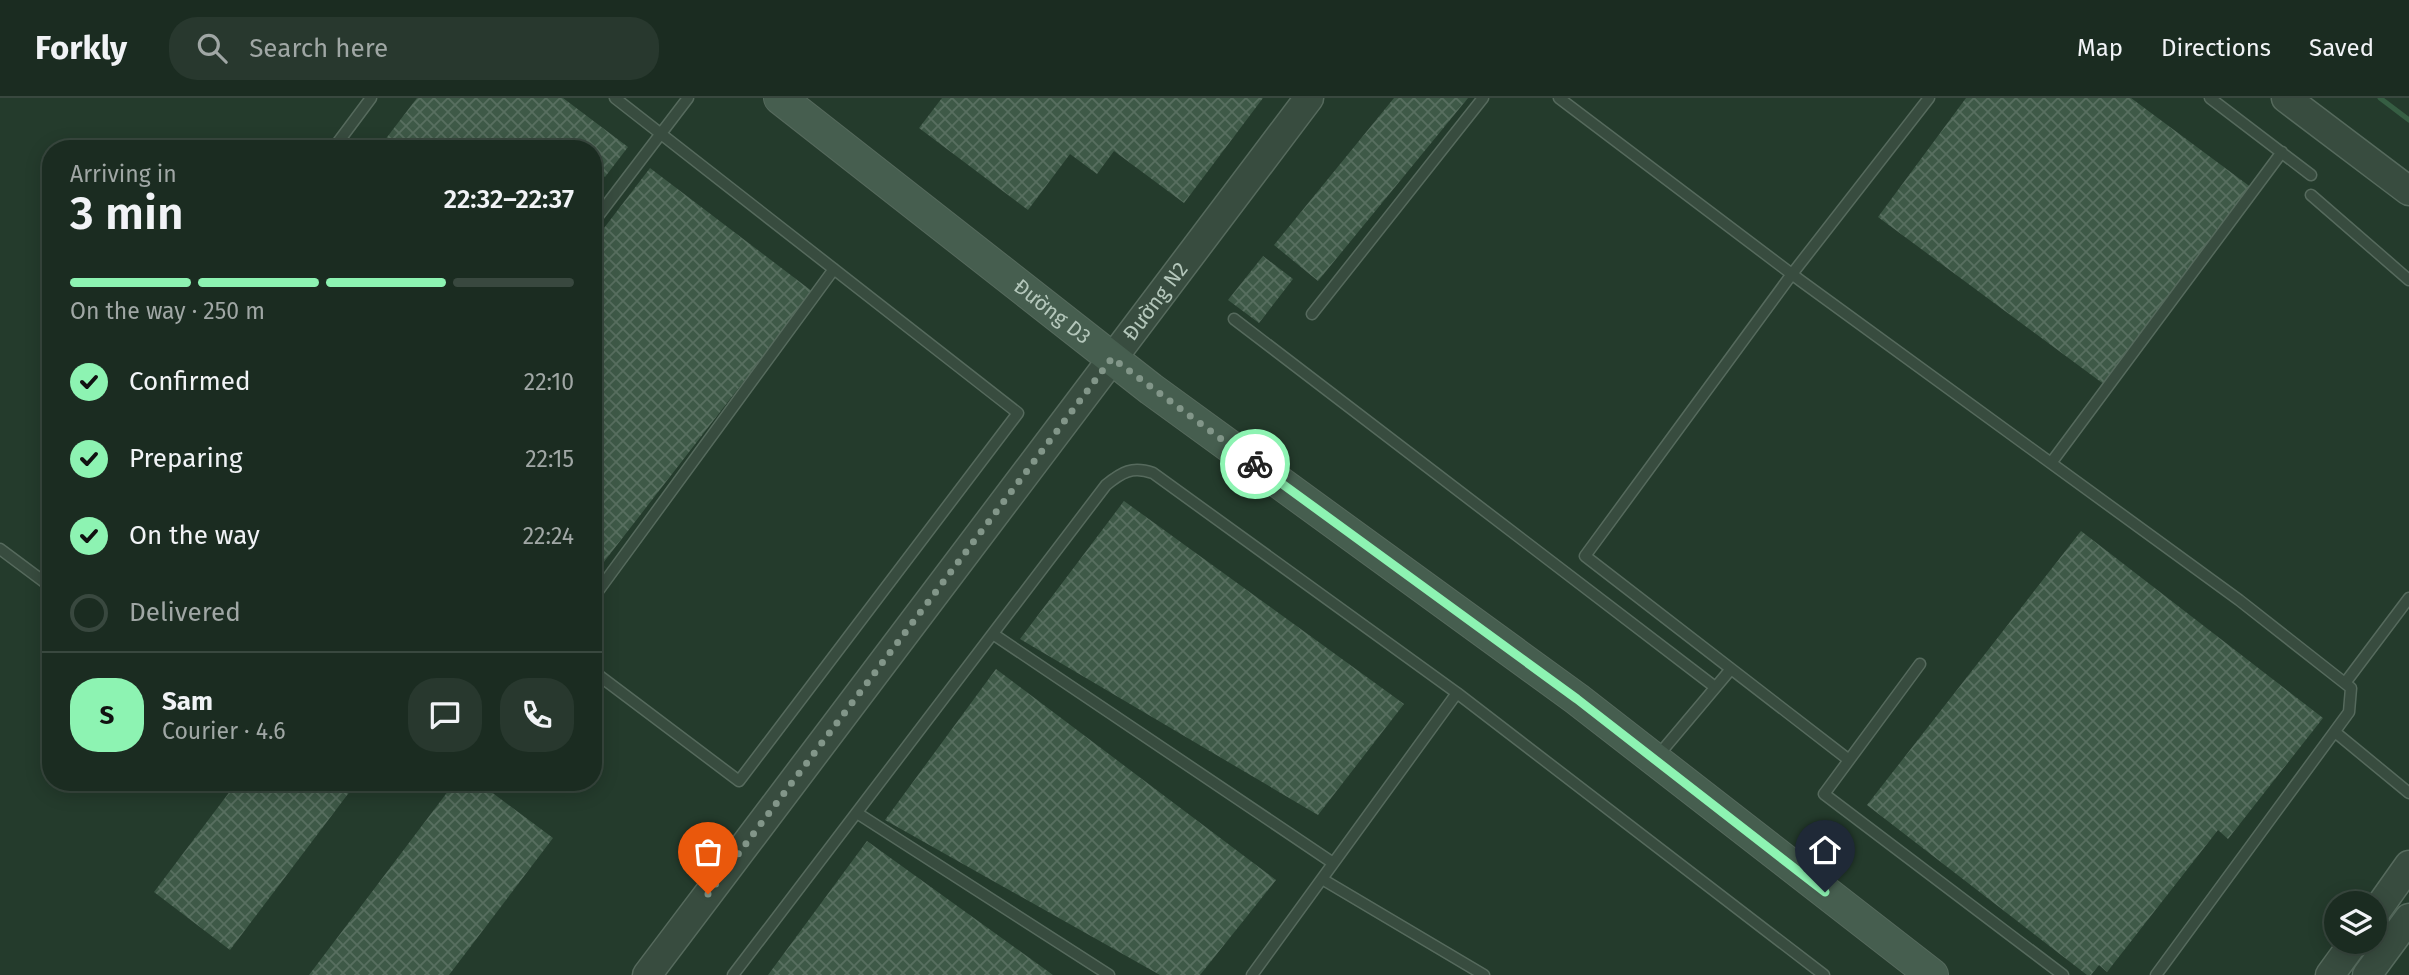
<!DOCTYPE html>
<html lang="en">
<head>
<meta charset="utf-8">
<style>
	body { margin:0; font-family:"Fira Sans",sans-serif; background:#28382e; color:#f1f3f6; height:100vh; display:flex; flex-direction:column; font-size:26px; white-space:nowrap }
	* { box-sizing:border-box; margin:0 }
	p { font-size:23px; color:#a0a7a5 }
	.icon { flex:none; width:38px; height:38px; fill:none; stroke:currentColor; stroke-width:2; stroke-linecap:round; stroke-linejoin:round }
	.map { position:relative; flex:1; overflow:hidden }
	.sheet { position:absolute; left:42px; top:42px; width:560px; height:651px; display:flex; flex-direction:column; background:#1b2c21; border-radius:28px; box-shadow:0 4px 18px #0003,0 0 0 2px #39483f }
	.sheet>* { flex:none }
	.controls { position:absolute; left:2324px; top:793px; display:grid; gap:14px }
	.controls a { display:grid; place-items:center; width:63px; height:63px; border-radius:50%; background:#1b2c21; box-shadow:0 4px 18px #0003,0 0 0 2px #39483f; font-size:35px }
	.pin { position:absolute; display:grid; place-items:center; width:60px; height:60px; color:#fff; margin:-72px -30px; border-radius:50% 50% 50% 0; rotate:-45deg; box-shadow:0 0 7px #0007 }
	.pin .icon { rotate:45deg }
	.courier { position:absolute; display:grid; place-items:center; width:70px; height:70px; margin:-35px; border:5px solid #8df3b2; border-radius:50%; background:#fff; color:#222; box-shadow:0 2px 9px #0007 }
	.headline em { font-style:normal; font-weight:600 }
	.headline div { display:flex; flex-direction:column-reverse }
	.headline { display:flex; align-items:center; justify-content:space-between; height:119px; padding:0 28px }
	h1 { font-size:46px; font-weight:600; line-height:52px }
	.bar { display:grid; grid-template-columns:repeat(4,1fr); gap:10px 7px; align-content:center; height:84px; padding:0 28px }
	.bar i { height:9px; border-radius:5px; background:#39483f }
	.bar .selected { background:#8df3b2 }
	.bar p { grid-column:span 4 }
	.line { display:flex; align-items:center; gap:18px; padding:0 28px; border-top:2px solid #39483f }
	.line div { flex:1 }
	.round { display:grid; place-items:center; flex:none; width:74px; height:74px; border-radius:28px; background:#28382e }
	ol { padding:0 28px; list-style:none }
	li { display:flex; align-items:center; gap:21px; height:77px }
	li p { margin-inline-start:auto }
	li .icon { padding:7px; border-radius:50%; background:#8df3b2; color:#111; stroke-width:4 }
	li:last-child { color:#a0a7a5 }
	li i { width:38px; height:38px; border:4px solid #39483f; border-radius:50% }
	header { display:flex; align-items:center; gap:42px; box-sizing:border-box; height:98px; padding:0 35px; background:#1b2c21; border-bottom:2px solid #39483f }
	header strong { font-size:33px }
	nav { display:flex; gap:38px; margin-inline-start:auto; font-size:24px }
	.search { width:490px; height:63px; background:#28382e; display:flex; align-items:center; gap:18px; box-sizing:border-box; padding:0 24px; border-radius:28px; color:#a0a7a5; font-size:26px }
	.map>svg:first-child { display:block }
	.lines { fill:none; stroke-linecap:round; stroke-linejoin:round }
	.stream { stroke:#365e43; stroke-width:5 }
	.building { fill:url(#building-cross-hatch) }
	.service-casing { stroke:#566a5d; stroke-width:13 }
	.tertiary-casing { stroke:#566a5d; stroke-width:31 }
	.secondary-casing { stroke:#566a5d; stroke-width:34 }
	.service { stroke:#384c3f; stroke-width:10 }
	.tertiary { stroke:#384c3f; stroke-width:28 }
	.secondary { stroke:#465e4f; stroke-width:32 }
	.done { stroke:#829689; stroke-width:7; stroke-dasharray:0 12.6 }
	.route { stroke:#8df3b2; stroke-width:9 }
	.labels { text-anchor:middle; stroke-width:7; stroke-linejoin:round; paint-order:stroke }
	.street-label { font-size:21px; fill:#b4c7bb; stroke:#1d3124 }
</style>
</head>
<body>
<header>
<strong>Forkly</strong>
<div class="search"><svg class="icon" aria-label="search" viewBox="0 0 24 24"><circle cx="10" cy="10" r="6"/><path d="M15 15l6 6"/></svg>Search here</div>
<nav><a>Map</a><a>Directions</a><a>Saved</a></nav>
</header>
<div class="map">
<svg width="2409" height="877" viewBox="0 0 2409 877">
	<defs>
		<pattern id="building-cross-hatch" width="8" height="8" patternUnits="userSpaceOnUse" patternTransform="scale(1.75)"><rect width="8" height="8" fill="#3e5947"/><path d="M0 0l8 8M0 8l8-8" fill="none" stroke="#586f60"/></pattern>
	</defs>
	<rect width="100%" height="100%" fill="#243b2c"/>
	<g class="lines">
		<path class="stream" d="M2380 0 2409 22"/>
	</g>
	<path class="building" d="M417 0H563L628 49 605 79 593 71V51H378Z
		M942 0H1263L1184 105 1114 53 1097 76 1070 56 1028 112 919 30Z
		M1394 0H1468L1318 183 1274 147Z
		M1966 0H2131L2252 90 2105 287 1878 119Z
		M650 70 813 194 593 478V165L597 160 593 157V128L601 134Z
		M1263 158 1293 181 1259 225 1228 202Z
		M1124 403 1404 606 1318 717 1020 541Z
		M2081 433 2323 620 2228 741 2218 732 2107 874 2099 867 2091 877H2087L1867 707Z
		M996 571 1276 782 1200 877H1160L885 722Z
		M237 684H357L230 852 154 794Z
		M455 684H478L553 740 449 877H309Z
		M867 743 1053 877H768Z"/>
	<g class="lines">
		<defs>
			<path id="service" d="M1559 0 1801 183 2239 502 2351 590 2349 614 2156 877
				M2210 0 2311 77
				M333 51 371 0
				M2311 97 2409 182
				M595 122 688 0
				M1312 216 1483 0
				M1234 221 1715 589
				M2051 365 2282 54
				M0 451 51 489
				M593 500 834 171
				M993 536 1333 765
				M1920 566 1824 696 2063 877
				M593 573 739 683 1018 315 615 0
				M2345 585 2409 500
				M1457 595 1824 877
				M2335 634 2409 695
				M1656 660 1731 571
				M1849 662 1585 458 1792 176 1929 0
				M857 715 1109 877
				M1322 781 1484 877
				M733 877 1106 387C1122 374 1132 368 1153 375L1457 595 1252 877"/>
			<g id="tertiary">
				<path d="M2286 0 2409 93"/>
				<path d="M2375 815 2409 767"/>
				<path id="s1" d="M647 877 1309 0"/>
				<path d="M2330 877 2354 844"/>
				<path d="M2367 877 2409 820"/>
			</g>
			<g id="secondary">
				<path id="s2" d="M780 0 1151 291 1577 601 1932 877"/>
			</g>
		</defs>
		<use href="#service" class="service-casing"/>
		<use href="#tertiary" class="tertiary-casing"/>
		<use href="#secondary" class="secondary-casing"/>
		<use href="#service" class="service"/>
		<use href="#tertiary" class="tertiary"/>
		<use href="#secondary" class="secondary"/>
	</g>
	<g class="lines">
		<path class="done" d="M708 796 1112 260 1255 366"/>
		<path class="route" d="M1255 366 1577 601 1825 794"/>
	</g>
	<g class="labels">
		<g class="street-label">
			<text dy="7" stroke="none"><textPath href="#s1" startOffset="844">Đường N2</textPath></text>
			<text dy="7" stroke="none"><textPath href="#s2" startOffset="346">Đường D3</textPath></text>
		</g>
	</g>
</svg>
<div class="controls">
<a><svg class="icon" aria-label="layers" viewBox="0 0 24 24"><path d="M12 4l9 5-9 5-9-5zM3 14l9 5 9-5"/></svg></a>
</div>
<div class="pin" style="left:708px;top:796px;background:#ea580c"><svg class="icon" aria-label="bag" viewBox="0 0 24 24"><path d="M5 8h14l-1 12H6zM9 8a3 3 0 0 1 6 0"/></svg></div>
<div class="pin" style="left:1825px;top:794px;background:#1f2937"><svg class="icon" aria-label="home" viewBox="0 0 24 24"><path d="M3 11l9-7 9 7M6 9v11h12V9"/></svg></div>
<div class="courier" style="left:1255px;top:366px"><svg class="icon" aria-label="bike" viewBox="0 0 24 24"><circle cx="6" cy="16" r="4"/><circle cx="18" cy="16" r="4"/><path d="M6 16l4-8h5l3 8M10 8l3 8H6M13 5h3"/></svg></div>
<section class="sheet">
<div class="headline"><div><h1>3 min</h1><p>Arriving in</p></div><em>22:32–22:37</em></div>
<div class="bar"><i class="selected"></i><i class="selected"></i><i class="selected"></i><i></i><p>On the way · 250 m</p></div>
<ol>
<li><svg class="icon" aria-label="check" viewBox="0 0 24 24"><path d="M5 12l5 5 9-10"/></svg>Confirmed<p>22:10</p></li>
<li><svg class="icon" aria-label="check" viewBox="0 0 24 24"><path d="M5 12l5 5 9-10"/></svg>Preparing<p>22:15</p></li>
<li><svg class="icon" aria-label="check" viewBox="0 0 24 24"><path d="M5 12l5 5 9-10"/></svg>On the way<p>22:24</p></li>
<li><i></i>Delivered</li>
</ol>
<div class="line" style="height:126px"><b class="round" style="background:#8df3b2;color:#111">S</b><div><b>Sam</b><p>Courier · 4.6</p></div><a class="round"><svg class="icon" aria-label="chat" viewBox="0 0 24 24"><path d="M4 5h16v11H9l-5 4z"/></svg></a><a class="round"><svg class="icon" aria-label="phone" viewBox="0 0 24 24"><path d="M5 4h4l2 5-3 2q2 4 5 5l2-3 5 2v4C11 20 4 13 5 4z"/></svg></a></div>
</section>
</div>
</body>
</html>
